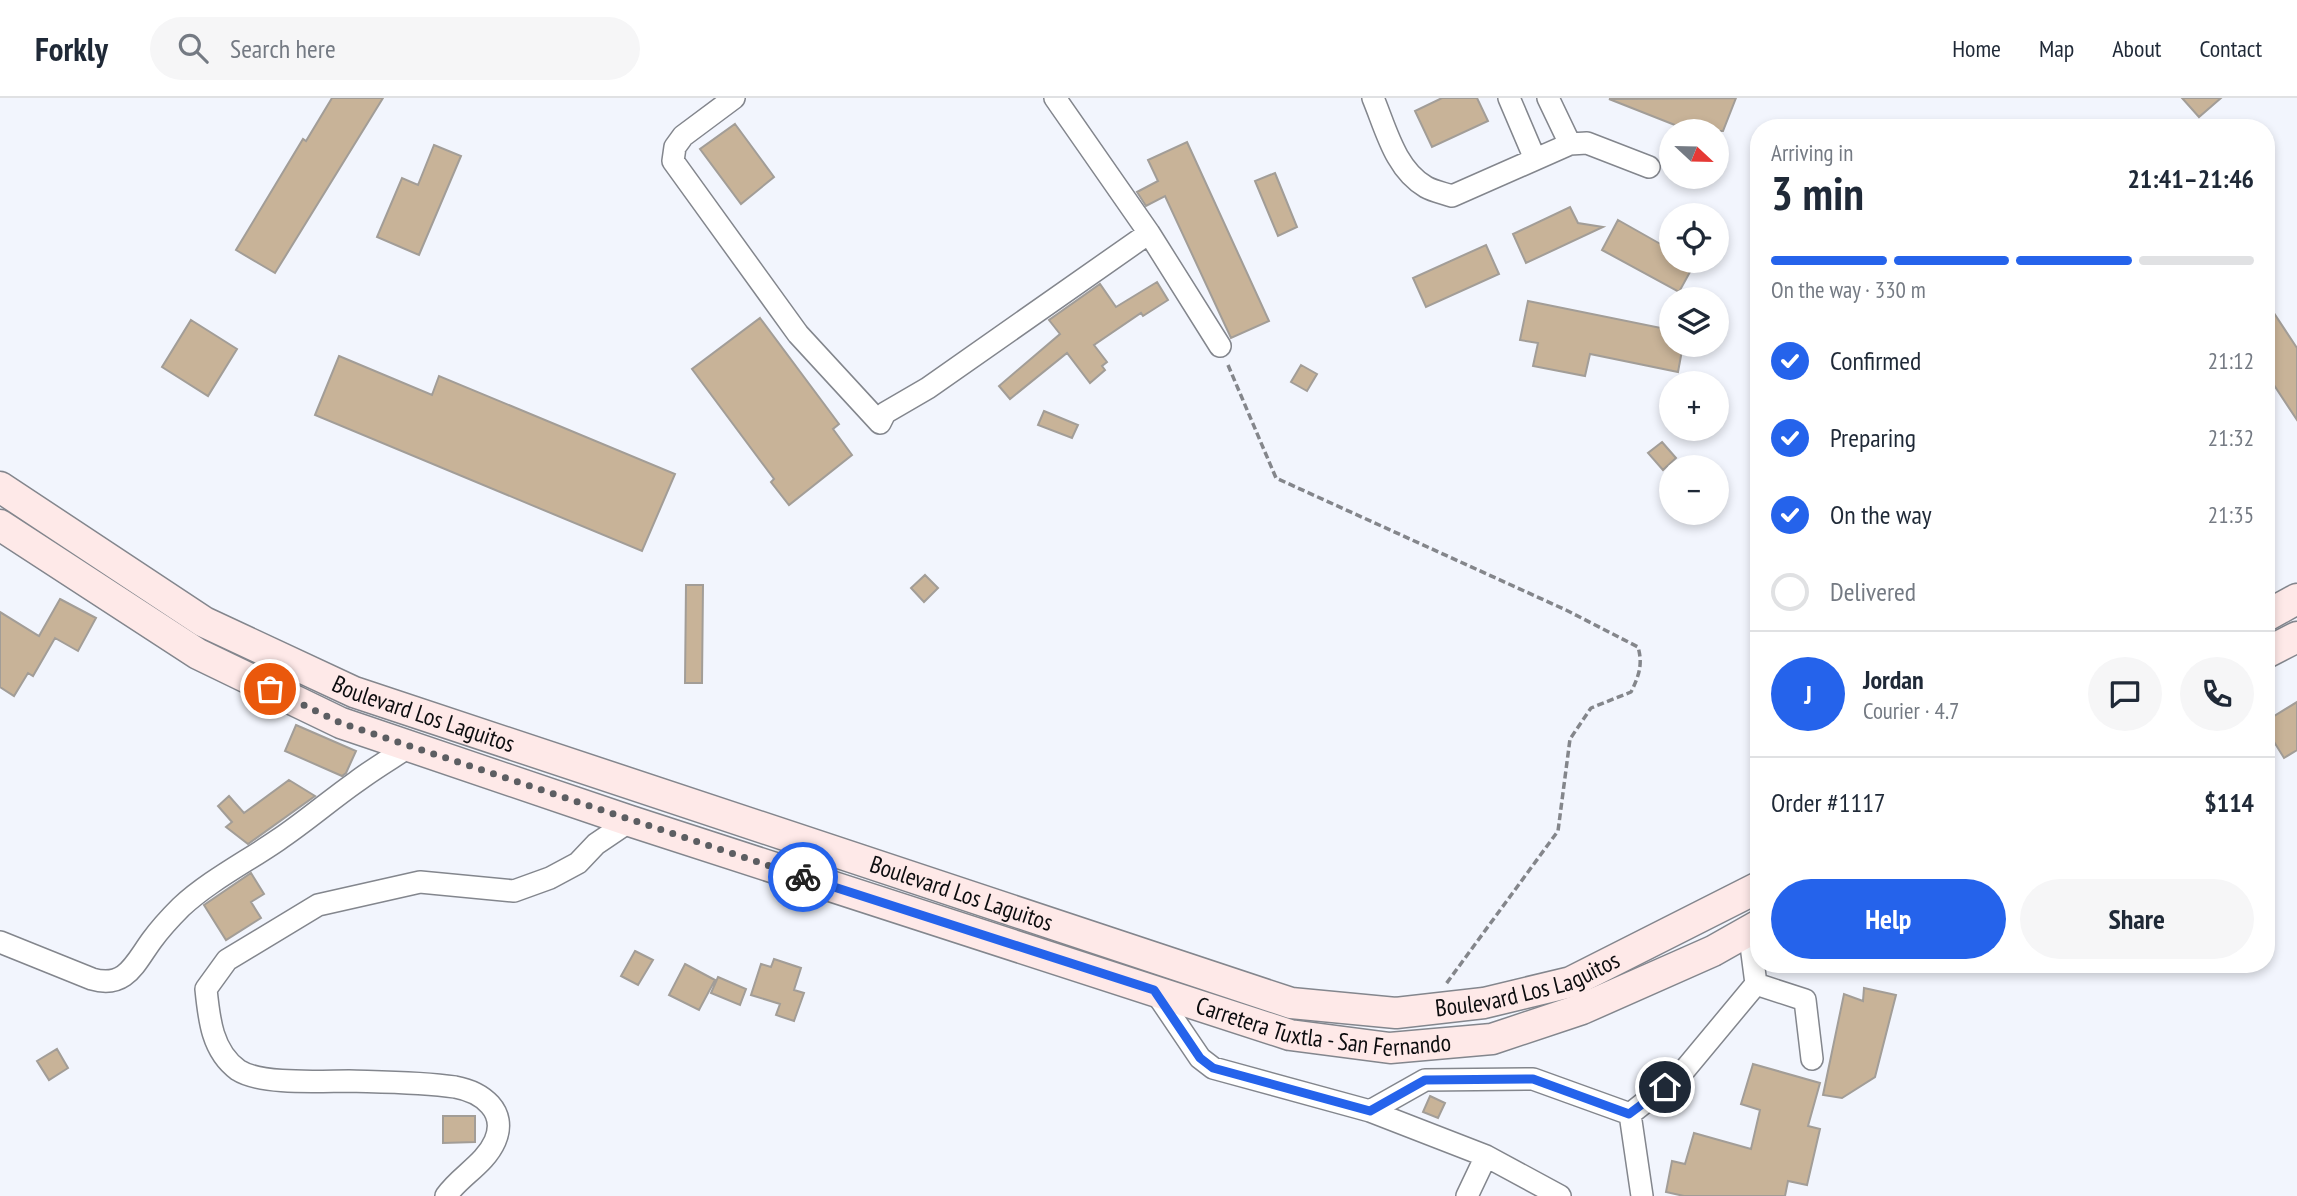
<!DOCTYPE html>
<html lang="en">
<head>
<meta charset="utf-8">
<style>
	body { margin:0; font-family:"PT Sans Narrow",sans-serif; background:#f6f6f7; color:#1f2937; height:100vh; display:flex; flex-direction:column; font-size:26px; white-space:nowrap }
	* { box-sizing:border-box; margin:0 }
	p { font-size:23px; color:#747a83 }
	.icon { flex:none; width:38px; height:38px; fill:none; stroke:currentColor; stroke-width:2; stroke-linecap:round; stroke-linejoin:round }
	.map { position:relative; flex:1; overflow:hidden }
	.sheet { position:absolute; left:1750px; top:21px; width:525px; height:854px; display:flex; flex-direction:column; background:#fff; border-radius:28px; box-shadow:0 4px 10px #0003 }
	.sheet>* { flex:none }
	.needle { width:46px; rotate:112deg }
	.fabs { position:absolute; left:1659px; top:21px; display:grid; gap:14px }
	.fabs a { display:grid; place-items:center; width:70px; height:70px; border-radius:50%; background:#fff; box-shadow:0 4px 10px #0003; font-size:35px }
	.pin { position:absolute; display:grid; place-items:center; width:60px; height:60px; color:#fff; margin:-30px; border:4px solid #fff; border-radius:50%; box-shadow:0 2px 7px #0007 }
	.courier { position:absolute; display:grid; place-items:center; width:70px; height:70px; margin:-35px; border:5px solid #2563eb; border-radius:50%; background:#fff; color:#222; box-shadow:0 2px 9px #0007 }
	.headline em { font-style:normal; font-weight:700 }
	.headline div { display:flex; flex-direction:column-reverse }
	.headline { display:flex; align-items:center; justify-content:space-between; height:119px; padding:0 21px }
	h1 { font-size:46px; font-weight:700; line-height:52px }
	.bar { display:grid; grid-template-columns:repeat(4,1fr); gap:10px 7px; align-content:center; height:84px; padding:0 21px }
	.bar i { height:9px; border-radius:5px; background:#e0e1e3 }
	.bar .on { background:#2563eb }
	.bar p { grid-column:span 4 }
	.line { display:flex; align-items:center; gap:18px; padding:0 21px; border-top:2px solid #e0e1e3 }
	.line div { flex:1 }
	.round { display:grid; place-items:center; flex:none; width:74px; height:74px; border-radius:37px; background:#f6f6f7 }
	ol { padding:0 21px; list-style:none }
	li { display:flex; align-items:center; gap:21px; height:77px }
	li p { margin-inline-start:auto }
	li .icon { padding:7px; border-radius:50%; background:#2563eb; color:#fff; stroke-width:4 }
	li:last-child { color:#747a83 }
	li i { width:38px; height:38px; border:4px solid #e0e1e3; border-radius:50% }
	.action { display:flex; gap:14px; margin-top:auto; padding:14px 21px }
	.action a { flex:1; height:80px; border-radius:42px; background:#2563eb; color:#fff; font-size:28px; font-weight:700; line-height:80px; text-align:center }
	.action a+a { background:#f6f6f7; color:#1f2937 }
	header { display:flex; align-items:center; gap:42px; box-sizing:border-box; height:98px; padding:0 35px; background:#fff; border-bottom:2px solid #e0e1e3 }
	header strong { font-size:33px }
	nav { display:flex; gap:38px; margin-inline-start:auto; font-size:24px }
	.search { width:490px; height:63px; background:#f6f6f7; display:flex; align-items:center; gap:18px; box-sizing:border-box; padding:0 24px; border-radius:38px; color:#747a83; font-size:26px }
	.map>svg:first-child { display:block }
	.building { fill:#c8b398; stroke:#a29d97; stroke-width:2 }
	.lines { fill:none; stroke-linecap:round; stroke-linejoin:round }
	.street-casing { stroke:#83868d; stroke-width:24 }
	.secondary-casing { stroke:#83868d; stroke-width:33 }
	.path { stroke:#84868b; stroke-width:3.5; stroke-dasharray:7 3.5; stroke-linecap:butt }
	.street { stroke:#fff; stroke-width:21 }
	.secondary { stroke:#fee9e8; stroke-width:30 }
	.done { stroke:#5c5e62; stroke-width:7; stroke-dasharray:0 12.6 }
	.route { stroke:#2563eb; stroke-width:9 }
	.labels { text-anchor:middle; stroke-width:7; stroke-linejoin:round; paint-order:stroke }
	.street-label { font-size:24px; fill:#0c0d0f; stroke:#fff }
</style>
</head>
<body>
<header>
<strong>Forkly</strong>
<div class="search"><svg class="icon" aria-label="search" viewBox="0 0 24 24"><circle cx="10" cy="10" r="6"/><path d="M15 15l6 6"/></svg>Search here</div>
<nav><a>Home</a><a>Map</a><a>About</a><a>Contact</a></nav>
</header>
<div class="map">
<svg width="2297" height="1098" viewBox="0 0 2297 1098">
	<rect width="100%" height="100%" fill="#f2f5fd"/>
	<path class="building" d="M332 0H383L275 175 236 152 303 41 306 43Z
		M1442 0H1477L1488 23 1432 49 1415 13Z
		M1736 0 1723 33H1690L1609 1Z
		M2182 0H2221L2199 19Z
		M735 26 774 79 741 106 700 51Z
		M1187 44 1269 223 1231 240 1165 98 1146 108 1137 94 1158 83 1148 62Z
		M434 47 461 58 419 157 377 139 402 80 418 87Z
		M1275 75 1297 129 1278 138 1255 83Z
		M1570 109 1578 125 1603 129 1526 165 1513 136Z
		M1618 122 1671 152V163H1696L1679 194 1602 152Z
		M1486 147 1499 176 1426 209 1413 180Z
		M1157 184 1168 202 1143 218 1141 215 1094 247 1107 264 1102 268 1105 272 1090 285 1067 255 1010 301 999 288 1060 236 1049 222 1100 186 1116 209Z
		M1528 203 1671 232V247H1683L1678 274 1590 256 1585 278 1533 268 1538 245 1520 242Z
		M2266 203 2297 250V322L2266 275Z
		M760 220 839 326 833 331 852 357 789 407 771 384 774 381 692 271Z
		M191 222 237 251 208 298 162 269Z
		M339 258 432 297 439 278 675 376 642 453 315 317Z
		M1301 267 1317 276 1307 293 1291 284Z
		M1044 313 1078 327 1072 340 1038 327Z
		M1662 344 1676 360 1663 372 1648 355Z
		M925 477 938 490 924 504 911 490Z
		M686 487H703L702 585H685Z
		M60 501 96 520 78 553 55 540 33 578 28 575 14 598 0 589V514L39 538Z
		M2297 604V652L2284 660 2266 631V623Z
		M296 627 356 653 346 675 342 678 285 653Z
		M289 682 315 698 248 746 226 729 232 724 218 708 229 698 244 715Z
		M251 775 264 796 251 804 261 820 226 842 204 807Z
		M635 853 653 862 638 887 621 878Z
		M774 861 801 870 794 892 804 895 794 923 776 917 780 906 751 897 761 866 771 869Z
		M685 866 715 882 699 912 669 897Z
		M718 879 746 891 740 907 711 895Z
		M1864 890 1896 897 1875 979 1842 1000 1823 997 1844 896 1863 903Z
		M57 951 68 970 49 982 37 963Z
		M1753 966 1820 985 1808 1028 1820 1031 1807 1087 1788 1083 1785 1098H1684L1666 1094 1672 1063 1685 1066 1694 1035 1751 1051 1760 1012 1741 1006Z
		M1430 998 1445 1005 1438 1020 1423 1014Z
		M443 1018H475V1044L443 1045Z"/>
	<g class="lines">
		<defs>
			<path id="street" d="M734 0 683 38 675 49 673 63 798 236 880 325 885 315 928 290 1149 135
				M1055 0 1149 135 1220 248
				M1373 0C1386 31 1395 71 1426 89 1433 93 1443 95 1452 98L1570 46 1587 45 1649 69
				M1509 0 1535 61
				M1548 0 1570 46
				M1749 832 1756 886 1805 902 1812 961
				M0 844 92 881C126 891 135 865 152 842 160 831 171 819 181 809 209 783 246 764 278 742 305 724 329 703 356 684 373 671 392 660 410 648
				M1154 892 1200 960 1213 970 1370 1013 1486 1058 1560 1098
				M1370 1013 1425 982 1533 981 1630 1016
				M446 1098C460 1078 485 1066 495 1043 508 1013 482 994 455 989 421 984 384 984 349 983 321 983 261 987 238 972 212 953 209 921 206 891L227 862 318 807 420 784 514 793 550 780 578 765 596 746 630 723
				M1467 1098 1486 1058
				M1642 1098 1630 1016 1682 975 1756 886"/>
			<g id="secondary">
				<path id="s1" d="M0 389 204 524 354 594 1291 905 1396 915 1484 905 1571 884 1759 789"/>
				<path id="s2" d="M0 427 198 556 341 625 630 723 1290 937 1390 950 1492 941 1582 911 1713 853 1759 827"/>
				<path d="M2266 518 2297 501"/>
				<path d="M2266 555 2297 539"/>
			</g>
		</defs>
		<use href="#street" class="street-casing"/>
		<use href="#secondary" class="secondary-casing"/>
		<path class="path" d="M1228 267 1276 380 1566 512 1638 549C1643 566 1639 578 1631 594L1591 610 1570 641 1558 733 1446 886"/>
		<use href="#street" class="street"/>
		<use href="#secondary" class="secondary"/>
	</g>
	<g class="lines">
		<path class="done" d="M270 591 341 625 803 779"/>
		<path class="route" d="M803 779 1154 892 1200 960 1213 970 1370 1013 1425 982 1533 981 1629 1016 1665 989"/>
	</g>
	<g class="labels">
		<g class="street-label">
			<text dy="8" stroke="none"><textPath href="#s1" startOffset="483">Boulevard Los Laguitos</textPath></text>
			<text dy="8" stroke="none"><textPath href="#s1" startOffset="1050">Boulevard Los Laguitos</textPath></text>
			<text dy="8" stroke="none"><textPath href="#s1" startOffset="1638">Boulevard Los Laguitos</textPath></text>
			<text dy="8" stroke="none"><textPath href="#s2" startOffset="1426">Carretera Tuxtla - San Fernando</textPath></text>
		</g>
	</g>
</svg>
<div class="fabs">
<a><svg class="needle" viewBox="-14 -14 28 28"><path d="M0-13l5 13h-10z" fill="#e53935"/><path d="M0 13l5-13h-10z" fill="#747a83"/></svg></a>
<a><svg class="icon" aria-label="locate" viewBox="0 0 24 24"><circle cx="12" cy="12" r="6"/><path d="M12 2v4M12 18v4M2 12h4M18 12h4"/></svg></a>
<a><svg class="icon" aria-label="layers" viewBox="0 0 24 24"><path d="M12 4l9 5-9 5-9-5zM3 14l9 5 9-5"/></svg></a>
<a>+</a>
<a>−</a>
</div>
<div class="pin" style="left:270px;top:591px;background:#ea580c"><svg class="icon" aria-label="bag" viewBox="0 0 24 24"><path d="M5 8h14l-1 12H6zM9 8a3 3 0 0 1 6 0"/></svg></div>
<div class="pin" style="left:1665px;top:989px;background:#1f2937"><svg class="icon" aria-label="home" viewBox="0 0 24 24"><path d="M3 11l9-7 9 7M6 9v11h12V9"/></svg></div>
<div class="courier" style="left:803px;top:779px"><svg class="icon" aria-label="bike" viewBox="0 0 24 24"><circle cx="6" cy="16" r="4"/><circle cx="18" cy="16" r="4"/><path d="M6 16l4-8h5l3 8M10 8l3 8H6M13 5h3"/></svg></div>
<section class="sheet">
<div class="headline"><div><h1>3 min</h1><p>Arriving in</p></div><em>21:41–21:46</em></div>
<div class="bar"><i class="on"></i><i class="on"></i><i class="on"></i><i></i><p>On the way · 330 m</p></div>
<ol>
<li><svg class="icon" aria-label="check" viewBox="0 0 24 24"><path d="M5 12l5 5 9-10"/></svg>Confirmed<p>21:12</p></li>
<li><svg class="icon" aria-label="check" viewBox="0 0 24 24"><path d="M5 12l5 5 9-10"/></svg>Preparing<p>21:32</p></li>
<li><svg class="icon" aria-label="check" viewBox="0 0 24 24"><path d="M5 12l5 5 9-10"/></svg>On the way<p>21:35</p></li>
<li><i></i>Delivered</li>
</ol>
<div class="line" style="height:126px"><b class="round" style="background:#2563eb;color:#fff">J</b><div><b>Jordan</b><p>Courier · 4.7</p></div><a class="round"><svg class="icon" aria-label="chat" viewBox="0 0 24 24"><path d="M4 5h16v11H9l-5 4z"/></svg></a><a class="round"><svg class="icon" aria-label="phone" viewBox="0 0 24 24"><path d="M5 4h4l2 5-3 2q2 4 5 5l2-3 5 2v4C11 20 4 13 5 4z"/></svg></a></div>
<div class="line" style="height:91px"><div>Order #1117</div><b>$114</b></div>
<div class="action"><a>Help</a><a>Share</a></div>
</section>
</div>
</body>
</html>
